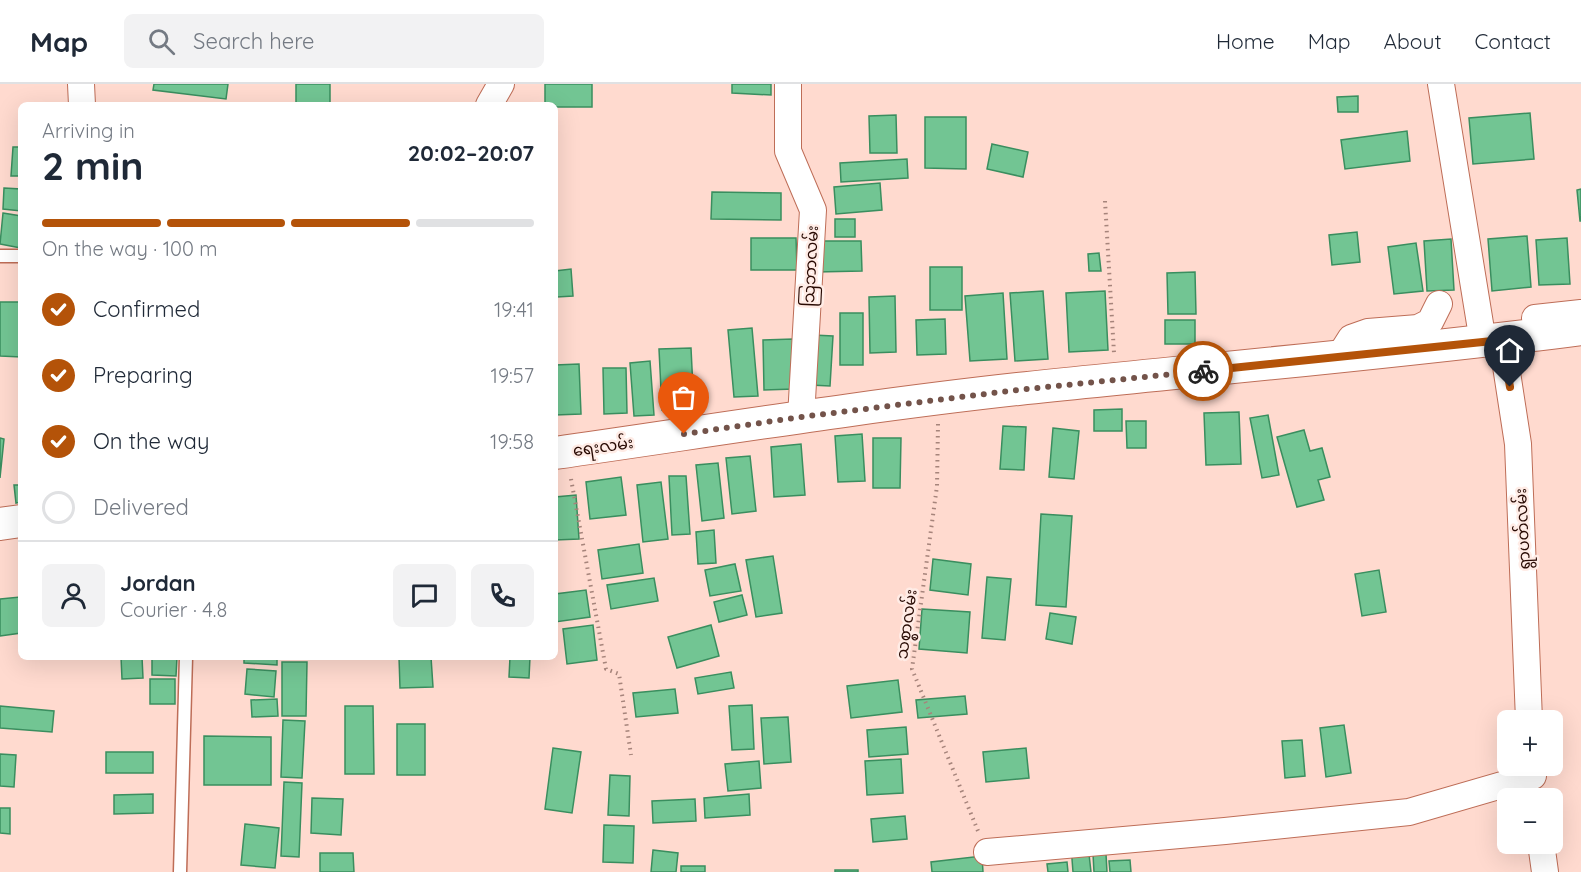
<!DOCTYPE html>
<html lang="en">
<head>
<meta charset="utf-8">
<style>
	body { margin:0; font-family:Quicksand,"Noto Sans Myanmar",sans-serif; background:#f2f2f3; color:#1f2937; height:100vh; display:flex; flex-direction:column; font-size:22px; white-space:nowrap }
	* { box-sizing:border-box; margin:0 }
	p { font-size:20px; color:#747a83 }
	.icon { flex:none; width:33px; height:33px; fill:none; stroke:currentColor; stroke-width:2; stroke-linecap:round; stroke-linejoin:round }
	.map { position:relative; flex:1; overflow:hidden }
	.sheet { position:absolute; left:18px; top:18px; width:540px; height:558px; display:flex; flex-direction:column; background:#fff; border-radius:9px; box-shadow:0 6px 24px #0002 }
	.sheet>* { flex:none }
	.tools { position:absolute; left:1497px; top:626px; display:grid; gap:12px }
	.tools a { display:grid; place-items:center; width:66px; height:66px; border-radius:9px; background:#fff; box-shadow:0 6px 24px #0002; font-size:30px }
	.pin { position:absolute; display:grid; place-items:center; width:51px; height:51px; color:#fff; margin:-62px -26px; border-radius:50% 50% 50% 0; rotate:-45deg; box-shadow:0 0 6px #0007 }
	.pin .icon { rotate:45deg }
	.courier { position:absolute; display:grid; place-items:center; width:60px; height:60px; margin:-30px; border:4px solid #b45309; border-radius:50%; background:#fff; color:#222; box-shadow:0 2px 8px #0007 }
	.overview em { font-style:normal; font-weight:700 }
	.overview div { display:flex; flex-direction:column-reverse }
	.overview { display:flex; align-items:center; justify-content:space-between; height:102px; padding:0 24px }
	h1 { font-size:39px; font-weight:700; line-height:45px }
	.bar { display:grid; grid-template-columns:repeat(4,1fr); gap:9px 6px; align-content:center; height:72px; padding:0 24px }
	.bar i { height:8px; border-radius:4px; background:#e0e1e3 }
	.bar .selected { background:#b45309 }
	.bar p { grid-column:span 4 }
	.line { display:flex; align-items:center; gap:15px; padding:0 24px; border-top:2px solid #e0e1e3 }
	.line div { flex:1 }
	.round { display:grid; place-items:center; flex:none; width:63px; height:63px; border-radius:9px; background:#f2f2f3 }
	ol { padding:0 24px; list-style:none }
	li { display:flex; align-items:center; gap:18px; height:66px }
	li p { margin-inline-start:auto }
	li .icon { padding:6px; border-radius:50%; background:#b45309; color:#fff; stroke-width:4 }
	li:last-child { color:#747a83 }
	li i { width:33px; height:33px; border:3px solid #e0e1e3; border-radius:50% }
	header { display:flex; align-items:center; gap:36px; box-sizing:border-box; height:84px; padding:0 30px; background:#fff; border-bottom:2px solid #e0e1e3 }
	header strong { font-size:28px }
	nav { display:flex; gap:33px; margin-inline-start:auto; font-size:21px }
	.search { width:420px; height:54px; background:#f2f2f3; display:flex; align-items:center; gap:15px; box-sizing:border-box; padding:0 21px; border-radius:9px; color:#747a83; font-size:22px }
	.map>svg:first-child { display:block }
	.building { fill:#72c593; stroke:#3a8e5f; stroke-width:1.5 }
	.lines { fill:none; stroke-linecap:round; stroke-linejoin:round }
	.service-casing { stroke:#be6d57; stroke-width:15 }
	.minor-casing { stroke:#be6d57; stroke-width:28 }
	.tertiary-casing { stroke:#be6d57; stroke-width:34 }
	.path { stroke:#a6847b; stroke-width:4; stroke-dasharray:1.5 4.5; stroke-linecap:butt }
	.service { stroke:#fff; stroke-width:12 }
	.minor { stroke:#fff; stroke-width:26 }
	.tertiary { stroke:#fff; stroke-width:32 }
	.done { stroke:#73534a; stroke-width:6; stroke-dasharray:0 10.8 }
	.route { stroke:#b45309; stroke-width:8 }
	.labels { text-anchor:middle; stroke-width:5; stroke-linejoin:round; paint-order:stroke }
	.street-label { font-size:16px; fill:#280a03; stroke:#ffece6 }
</style>
</head>
<body>
<header>
<strong>Map</strong>
<div class="search"><svg class="icon" aria-label="search" viewBox="0 0 24 24"><circle cx="10" cy="10" r="6"/><path d="M15 15l6 6"/></svg>Search here</div>
<nav><a>Home</a><a>Map</a><a>About</a><a>Contact</a></nav>
</header>
<div class="map">
<svg width="1581" height="788" viewBox="0 0 1581 788">
	<rect width="100%" height="100%" fill="#ffdacf"/>
	<path class="building" d="M154 0H228L226 15 153 6Z
		M296 0H330V19L296 20Z
		M545 0H592V23H555V21H545Z
		M732 0H771V11L732 9Z
		M1358 12V28H1338L1337 13Z
		M1530 29 1534 75 1473 80 1469 34Z
		M896 31 897 69H870L869 32Z
		M925 33H966V85L925 84Z
		M1407 47 1410 77 1345 85 1341 56Z
		M992 60 1028 68 1023 93 987 85Z
		M13 63H21V92H11Z
		M907 75 908 94 841 98 840 79Z
		M880 99 882 126 836 130 834 103Z
		M4 104 21 105V127L3 125Z
		M1581 105V137H1580L1577 106Z
		M712 108 781 109V136L711 135Z
		M3 129 21 132V164L0 160Z
		M835 135H855V153H835Z
		M1357 148 1360 178 1332 181 1329 151Z
		M1527 152 1531 203 1492 207 1488 155Z
		M751 154H796L797 186H751Z
		M1567 154 1570 200 1539 201 1536 156Z
		M1451 155 1454 206 1427 207 1424 157Z
		M815 157H861L862 187 816 188Z
		M1416 159 1423 207 1394 210 1388 163Z
		M1099 169 1101 187H1089L1088 170Z
		M930 183H962V226H930Z
		M571 185 573 212 557 213 555 187Z
		M1195 188 1196 230H1168L1167 189Z
		M1043 207 1048 275 1015 277 1010 209Z
		M1105 207 1108 266 1069 268 1066 209Z
		M1003 209 1007 275 970 277 965 212Z
		M895 212 896 268 870 269 869 213Z
		M0 218H21V273L0 272Z
		M840 229H863V281H840Z
		M945 235 946 270 917 271 916 236Z
		M1165 236H1195V260H1165Z
		M752 244 758 312 734 313 728 246Z
		M813 251 833 252 830 302 810 301Z
		M793 255 794 305 764 306 763 256Z
		M691 264 694 325 662 326 659 265Z
		M650 277 654 331 634 332 630 279Z
		M579 280 581 330 555 331V281Z
		M603 284H626L627 329 604 330Z
		M1122 325V347H1094V326Z
		M1239 328 1241 380 1206 381 1204 329Z
		M1268 331 1279 391 1262 394 1250 334Z
		M1126 337H1146V364H1127Z
		M1003 342 1026 343 1024 386 1000 385Z
		M1053 344 1079 347 1074 395 1049 393Z
		M1304 346 1310 367 1322 364 1330 393 1318 396 1324 416 1297 423 1277 353Z
		M862 350 865 397 838 398 835 352Z
		M0 354 4 355 0 394Z
		M873 354H901L900 404H873Z
		M801 360 805 411 774 413 771 363Z
		M750 372 756 427 732 430 726 374Z
		M718 379 724 434 702 437 696 381Z
		M669 392H686L690 450 672 451Z
		M621 393 626 431 590 435 586 398Z
		M661 398 668 455 643 458 637 401Z
		M14 401H21V418L16 419Z
		M576 411 579 455 555 456V413Z
		M1041 430 1072 432 1066 523 1036 521Z
		M714 446 716 479 698 480 696 448Z
		M639 460 643 489 602 495 598 466Z
		M773 472 782 529 756 533 746 476Z
		M933 475 971 480 968 511 930 506Z
		M735 480 741 507 710 512 705 486Z
		M1379 486 1386 528 1362 532 1355 490Z
		M987 493 1011 495 1005 556 982 554Z
		M654 494 658 517 611 525 607 501Z
		M586 506 590 533 555 538V510Z
		M742 511 747 531 719 538 714 518Z
		M20 513 21 549 0 552V515Z
		M922 525 970 528 967 569 919 565Z
		M1050 529 1076 533 1072 560 1046 555Z
		M593 541 597 576 567 580 563 545Z
		M711 541 719 572 677 584 668 553Z
		M121 573H142L143 594 122 595Z
		M152 573H177L176 592 152 591Z
		M244 573H277V581L244 579Z
		M399 573H431L433 603 400 604Z
		M510 573H530L529 594 509 593Z
		M282 578H307L306 632H282Z
		M247 585 276 587 274 613 245 610Z
		M731 588 734 604 698 610 695 594Z
		M150 595H175V620H150Z
		M898 596 902 628 851 634 847 602Z
		M675 605 678 629 636 633 633 609Z
		M965 612 967 630 918 634 916 616Z
		M277 615 278 632 252 633 251 616Z
		M752 621 754 665 732 666 729 622Z
		M0 622 54 627 52 648 0 644Z
		M345 622H373L374 690H345Z
		M788 633 791 678 764 680 761 634Z
		M283 636 305 637 302 694 281 693Z
		M397 640H425V691H397Z
		M1344 641 1351 689 1326 693 1320 644Z
		M906 643 908 670 869 673 867 646Z
		M204 652 271 653V701H204Z
		M1302 656 1305 692 1285 694 1282 657Z
		M553 664 581 668 572 729 545 725Z
		M1026 664 1029 694 986 698 983 668Z
		M106 668H153V689H106Z
		M0 670 16 671 14 703 0 702Z
		M901 675 903 709 867 711 865 677Z
		M759 677 761 704 728 707 725 680Z
		M610 691 630 692 629 732 608 731Z
		M284 698 302 699 299 773 281 772Z
		M153 710V729L114 730V711Z
		M749 710 750 731 705 734 704 714Z
		M312 714 343 715 341 751 311 749Z
		M695 715 696 737 653 739 652 717Z
		M0 724H10V750L0 749Z
		M905 732 907 755 873 758 871 735Z
		M245 740 279 744 275 784 241 781Z
		M604 741 634 742 633 779 603 778Z
		M1088 761 1091 788H1073L1071 762Z
		M653 766 678 769 676 788H651Z
		M320 769H353L354 788H320Z
		M1093 770H1106L1107 788H1094Z
		M982 772 983 788H932L931 778Z
		M1130 776 1131 788H1110L1109 777Z
		M1067 778 1068 788H1048L1047 780Z
		M681 782H705V788H681Z
		M835 786H858V788H835Z"/>
	<g class="lines">
		<defs>
			<path id="service" d="M0 172H21
				M180 788 186 573"/>
			<path id="minor" d="M81 0 82 21
				M788 0V67L813 126 801 333
				M1441 0 1483 258
				M489 21 501 0
				M1535 234 1581 229
				M1502 256 1518 360 1529 636
				M1339 273 1351 254 1368 248 1418 244 1430 238 1439 220
				M1541 759 1545 788
				M987 768 1225 747 1409 728 1533 692"/>
			<path id="tertiary" d="M555 369C709 347 863 322 1018 305 1206 285 1394 269 1581 245
				M0 440 21 437"/>
		</defs>
		<use href="#service" class="service-casing"/>
		<use href="#minor" class="minor-casing"/>
		<use href="#tertiary" class="tertiary-casing"/>
		<path class="path" d="M1105 117 1114 269
			M938 340 937 402 912 585 978 747
			M571 395 606 585 619 590 631 671"/>
		<use href="#service" class="service"/>
		<use href="#minor" class="minor"/>
		<use href="#tertiary" class="tertiary"/>
	</g>
	<g class="lines">
		<path class="done" d="M684 350 801 333 1017 306 1203 287"/>
		<path class="route" d="M1203 287 1502 256 1510 303"/>
	</g>
	<g class="labels">
		<g class="street-label">
			<text transform="translate(810 182) rotate(-87)" y="6">သြဘာလမ်း</text>
			<text transform="translate(603 362) rotate(-8)" y="6">ရေးလမ်း</text>
			<text transform="translate(1522 445) rotate(-93)" y="6">ရွာပတ်လမ်း</text>
			<text transform="translate(906 540) rotate(-82)" y="6">သစ္စာလမ်း</text>
		</g>
	</g>
</svg>
<div class="tools">
<a>+</a>
<a>−</a>
</div>
<div class="pin" style="left:684px;top:350px;background:#ea580c"><svg class="icon" aria-label="bag" viewBox="0 0 24 24"><path d="M5 8h14l-1 12H6zM9 8a3 3 0 0 1 6 0"/></svg></div>
<div class="pin" style="left:1510px;top:303px;background:#1f2937"><svg class="icon" aria-label="home" viewBox="0 0 24 24"><path d="M3 11l9-7 9 7M6 9v11h12V9"/></svg></div>
<div class="courier" style="left:1203px;top:287px"><svg class="icon" aria-label="bike" viewBox="0 0 24 24"><circle cx="6" cy="16" r="4"/><circle cx="18" cy="16" r="4"/><path d="M6 16l4-8h5l3 8M10 8l3 8H6M13 5h3"/></svg></div>
<section class="sheet">
<div class="overview"><div><h1>2 min</h1><p>Arriving in</p></div><em>20:02–20:07</em></div>
<div class="bar"><i class="selected"></i><i class="selected"></i><i class="selected"></i><i></i><p>On the way · 100 m</p></div>
<ol>
<li><svg class="icon" aria-label="check" viewBox="0 0 24 24"><path d="M5 12l5 5 9-10"/></svg>Confirmed<p>19:41</p></li>
<li><svg class="icon" aria-label="check" viewBox="0 0 24 24"><path d="M5 12l5 5 9-10"/></svg>Preparing<p>19:57</p></li>
<li><svg class="icon" aria-label="check" viewBox="0 0 24 24"><path d="M5 12l5 5 9-10"/></svg>On the way<p>19:58</p></li>
<li><i></i>Delivered</li>
</ol>
<div class="line" style="height:108px"><a class="round"><svg class="icon" aria-label="person" viewBox="0 0 24 24"><circle cx="12" cy="8" r="4"/><path d="M4 21q1-7 8-7t8 7"/></svg></a><div><b>Jordan</b><p>Courier · 4.8</p></div><a class="round"><svg class="icon" aria-label="chat" viewBox="0 0 24 24"><path d="M4 5h16v11H9l-5 4z"/></svg></a><a class="round"><svg class="icon" aria-label="phone" viewBox="0 0 24 24"><path d="M5 4h4l2 5-3 2q2 4 5 5l2-3 5 2v4C11 20 4 13 5 4z"/></svg></a></div>
</section>
</div>
</body>
</html>
